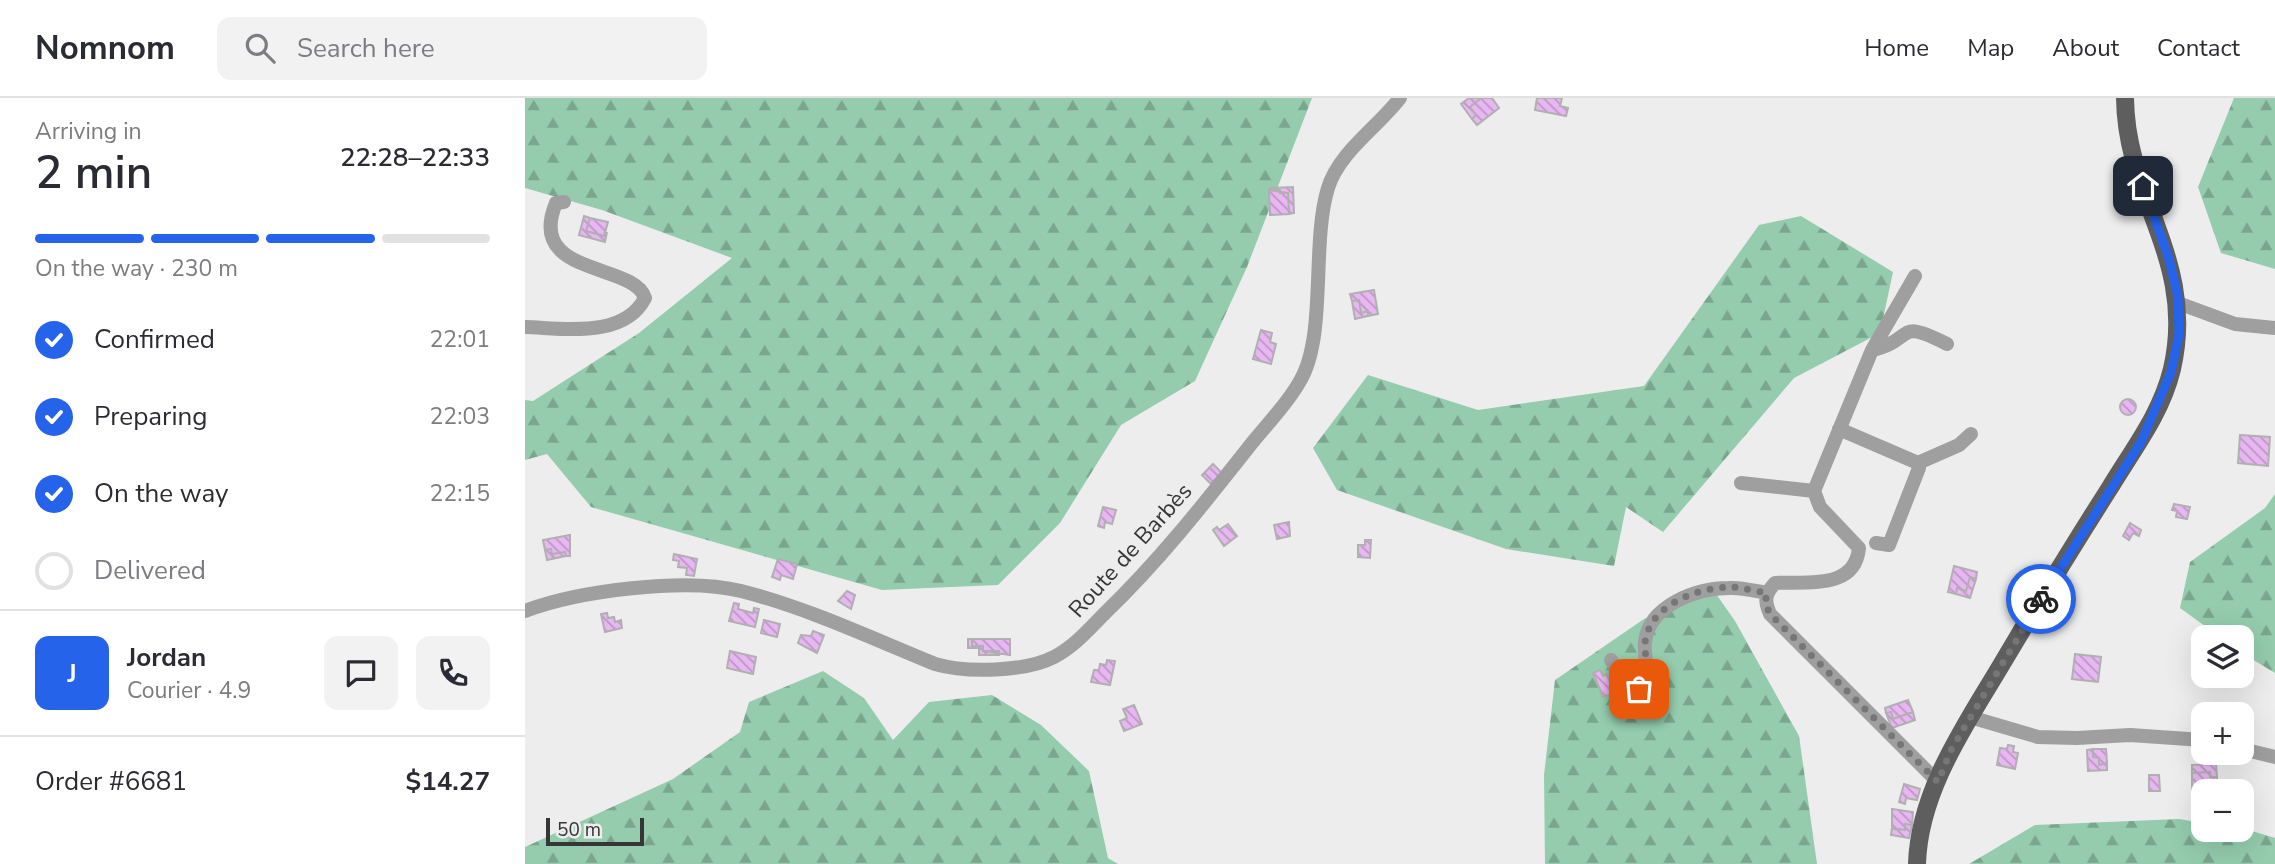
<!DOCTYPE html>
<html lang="en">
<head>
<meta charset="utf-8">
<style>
	body { margin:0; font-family:"Nunito Sans",sans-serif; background:#f2f2f3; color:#2b2b33; height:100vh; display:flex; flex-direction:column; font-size:26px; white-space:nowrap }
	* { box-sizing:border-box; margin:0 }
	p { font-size:23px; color:#7c7c81 }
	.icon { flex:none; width:38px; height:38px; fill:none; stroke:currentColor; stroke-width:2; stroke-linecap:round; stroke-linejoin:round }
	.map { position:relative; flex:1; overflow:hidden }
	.side { display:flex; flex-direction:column; background:#fff; width:525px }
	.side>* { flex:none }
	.controls { position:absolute; left:1666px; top:527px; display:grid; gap:14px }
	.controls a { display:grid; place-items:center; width:63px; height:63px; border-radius:14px; background:#fff; box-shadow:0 7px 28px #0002; font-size:35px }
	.scale { position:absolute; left:21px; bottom:18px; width:98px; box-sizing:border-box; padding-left:7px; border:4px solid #363636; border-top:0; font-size:19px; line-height:24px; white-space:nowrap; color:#363636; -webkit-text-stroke:5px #ededee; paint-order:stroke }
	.pin { position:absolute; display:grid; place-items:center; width:60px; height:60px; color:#fff; margin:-30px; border-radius:14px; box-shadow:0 4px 10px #0006 }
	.courier { position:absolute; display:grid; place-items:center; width:70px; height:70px; margin:-35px; border:5px solid #2563eb; border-radius:50%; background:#fff; color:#222; box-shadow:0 2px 9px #0007 }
	.head em { font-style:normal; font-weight:600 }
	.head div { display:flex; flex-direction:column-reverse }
	.head { display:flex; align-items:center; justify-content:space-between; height:119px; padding:0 35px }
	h1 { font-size:46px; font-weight:600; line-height:52px }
	.bar { display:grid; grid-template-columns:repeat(4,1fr); gap:10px 7px; align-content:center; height:84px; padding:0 35px }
	.bar i { height:9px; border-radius:5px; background:#e1e1e2 }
	.bar .selected { background:#2563eb }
	.bar p { grid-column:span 4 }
	.line { display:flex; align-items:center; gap:18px; padding:0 35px; border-top:2px solid #e1e1e2 }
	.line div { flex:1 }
	.round { display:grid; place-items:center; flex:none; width:74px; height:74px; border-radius:14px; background:#f2f2f3 }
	ol { padding:0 35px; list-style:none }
	li { display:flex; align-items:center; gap:21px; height:77px }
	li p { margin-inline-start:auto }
	li .icon { padding:7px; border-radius:50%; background:#2563eb; color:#fff; stroke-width:4 }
	li:last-child { color:#7c7c81 }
	li i { width:38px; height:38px; border:4px solid #e1e1e2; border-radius:50% }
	header { display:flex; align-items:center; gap:42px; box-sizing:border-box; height:98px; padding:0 35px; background:#fff; border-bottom:2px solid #e1e1e2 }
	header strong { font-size:33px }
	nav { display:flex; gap:38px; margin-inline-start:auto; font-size:24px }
	.search { width:490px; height:63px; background:#f2f2f3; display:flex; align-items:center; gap:18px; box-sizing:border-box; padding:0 24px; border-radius:14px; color:#7c7c81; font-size:26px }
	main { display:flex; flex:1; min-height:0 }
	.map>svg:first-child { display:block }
	.forest { fill:url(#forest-firs) }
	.building { fill:url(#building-back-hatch); stroke:#b1b0b1; stroke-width:2 }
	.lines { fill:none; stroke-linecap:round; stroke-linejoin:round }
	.minor { stroke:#9f9f9f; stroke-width:14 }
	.major { stroke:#5f5e5e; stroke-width:18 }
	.done { stroke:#767676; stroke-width:7; stroke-dasharray:0 12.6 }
	.route { stroke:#2563eb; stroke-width:9 }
	.labels { text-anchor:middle; stroke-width:7; stroke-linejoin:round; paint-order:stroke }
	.street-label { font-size:23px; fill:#363636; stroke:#ededee }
</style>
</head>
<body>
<header>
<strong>Nomnom</strong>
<div class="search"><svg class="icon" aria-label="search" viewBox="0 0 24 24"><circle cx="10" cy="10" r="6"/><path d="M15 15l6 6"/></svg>Search here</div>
<nav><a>Home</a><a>Map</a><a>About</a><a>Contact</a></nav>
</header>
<main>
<section class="side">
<div class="head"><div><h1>2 min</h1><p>Arriving in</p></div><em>22:28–22:33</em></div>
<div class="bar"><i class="selected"></i><i class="selected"></i><i class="selected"></i><i></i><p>On the way · 230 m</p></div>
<ol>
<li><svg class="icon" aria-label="check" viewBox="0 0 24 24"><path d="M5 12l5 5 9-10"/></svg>Confirmed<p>22:01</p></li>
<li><svg class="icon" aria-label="check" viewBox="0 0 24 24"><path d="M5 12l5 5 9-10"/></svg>Preparing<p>22:03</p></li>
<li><svg class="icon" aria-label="check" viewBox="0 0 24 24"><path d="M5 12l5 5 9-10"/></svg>On the way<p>22:15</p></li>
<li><i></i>Delivered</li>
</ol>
<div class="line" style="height:126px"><b class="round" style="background:#2563eb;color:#fff">J</b><div><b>Jordan</b><p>Courier · 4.9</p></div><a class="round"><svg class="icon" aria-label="chat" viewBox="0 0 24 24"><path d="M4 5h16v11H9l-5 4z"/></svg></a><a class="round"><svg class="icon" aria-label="phone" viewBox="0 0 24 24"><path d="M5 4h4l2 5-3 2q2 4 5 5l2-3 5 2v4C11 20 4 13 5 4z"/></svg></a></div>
<div class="line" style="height:91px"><div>Order #6681</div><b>$14.27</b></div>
</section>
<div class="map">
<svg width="1750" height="766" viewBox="0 0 1750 766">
	<defs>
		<pattern id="forest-firs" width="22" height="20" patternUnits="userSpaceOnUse" patternTransform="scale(1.75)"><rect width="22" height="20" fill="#94ccad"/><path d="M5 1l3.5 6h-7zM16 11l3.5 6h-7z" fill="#7aa68e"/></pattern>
		<pattern id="building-back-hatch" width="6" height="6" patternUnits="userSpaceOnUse" patternTransform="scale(1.75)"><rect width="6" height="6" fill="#e7b7f1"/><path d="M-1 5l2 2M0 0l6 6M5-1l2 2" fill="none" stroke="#bc96c4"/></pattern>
	</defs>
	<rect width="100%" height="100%" fill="#ededee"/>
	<path class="forest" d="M0 0H787L722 169 670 283 596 327 535 425 473 487 357 492 66 409 22 356 0 362V302L8 303 114 235 207 160 77 112 0 90Z
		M1709 0H1750V171L1696 155 1673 89Z
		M1276 118 1368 174 1355 235 1269 280 1138 434 1101 409 1089 468 981 451 812 392 788 350 843 277 953 312 1119 288 1234 127Z
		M1750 396V575L1717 555V539H1695L1655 510 1665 464 1740 410Z
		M1189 493 1210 523 1274 638 1292 766H1020L1019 677 1030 582 1119 521Z
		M298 573 339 600 368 642 404 604 467 597 516 627 564 673 583 760 593 766H0V749L148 681 215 634 224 604Z
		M1654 721 1678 725V732L1717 730 1750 740V766H1444L1510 727Z"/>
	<path class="building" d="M944 0H956L945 9 951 17 947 21 936 6Z
		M956 0H967L974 10 952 27 947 21 951 17 945 9Z
		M1012 0H1037L1035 8 1043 10 1041 18 1010 12Z
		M768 89 769 115 764 116 763 95H755V92L744 90Z
		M744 92 763 95 764 116 745 117Z
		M59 118 65 120 61 133 79 138 82 134 80 144 54 137Z
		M65 120 83 124 79 138 61 133Z
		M849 192 853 216 843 218V213L836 215 834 202 827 203 825 196Z
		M834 202 836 215 843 213V218L830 221 827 203Z
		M736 232 747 235 745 244 751 246 746 266 728 261Z
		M1595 309a8 8 0 1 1 16 0a8 8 0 1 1-16 0Z
		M1715 337 1745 339 1743 368 1713 365Z
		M688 366 697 375 686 386 677 377Z
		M1649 406 1665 409 1662 421 1651 419 1652 413 1647 412Z
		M578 409 591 412 587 426 580 424 579 430 573 428Z
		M764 424 765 438 752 441 749 427Z
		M1605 425 1616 432 1614 438 1608 435 1604 442 1598 438Z
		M703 426 712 438 699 448 688 432 692 429 694 432Z
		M45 437V458H41L40 454 27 456 26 451 20 452 18 442Z
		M840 442H846L845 460 833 459V447H840Z
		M26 451 27 456 40 454 41 458 22 462 20 452Z
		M149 456 172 461 169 478 161 477 162 470 153 469 154 463 148 462Z
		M253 461 272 466 268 481 256 477 255 482 247 479Z
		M1429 468 1452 474 1451 481 1445 479 1441 493 1432 490 1431 496 1423 494Z
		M1445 479 1451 481 1445 500 1431 496 1432 490 1441 493Z
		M322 493 330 497 326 511 313 503Z
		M209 505 214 506 213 511 228 515 229 510 234 511 230 529 204 523Z
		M82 515 83 520 89 519 90 524 96 522 97 530 80 534 76 516Z
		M239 522 255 526 252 539 236 535Z
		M288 533 299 537 292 555 273 545 276 537 286 538Z
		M443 541H447V548H458V553H474V557H454V550H443Z
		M447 541H485V557L458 553V548H447Z
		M205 553 231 559 228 576 202 570Z
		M1550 556 1576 559 1573 584 1547 581Z
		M582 562 590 563 585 587 566 584 569 572H574L575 566 581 567Z
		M1075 572 1078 578 1082 576 1085 584 1088 582 1093 594 1078 599 1068 575Z
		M1383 602 1388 614 1368 621 1366 614 1361 615 1360 610Z
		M609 607 617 626 599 633 595 623 602 620 598 611Z
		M1366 614 1368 621 1388 614 1390 622 1367 630 1361 615Z
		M1483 647 1489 648 1488 654 1493 655 1490 671 1472 667 1475 650 1482 651Z
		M1568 651H1581L1582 665 1574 667V660L1568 659Z
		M1568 651V659L1574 660V667L1582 665V672L1563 673 1562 652Z
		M1691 666 1692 679H1685V674L1667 675V667Z
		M1685 674V679H1692V691L1667 692V675Z
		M1624 677H1634L1635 693H1624Z
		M1379 686 1395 691 1392 702 1381 700 1380 706 1374 704Z
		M1367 711 1388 714 1387 727 1380 726V732L1367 730Z
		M1380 726 1387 727 1384 740 1366 737 1367 730 1380 732Z"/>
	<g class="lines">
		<path class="minor" d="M1390 178 1347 252 1289 393 1295 409 1334 450C1330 492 1283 483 1250 485 1240 496 1239 502 1245 516L1413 684
			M1653 205 1710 226 1750 230
			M0 229C38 230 99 241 120 200 109 164 0 179 31 105L39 104
			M1347 252C1391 242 1369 219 1422 246
			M1314 331 1393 365 1394 370 1364 447 1351 445
			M1393 365 1434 347 1446 336
			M1216 385 1289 393
			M0 513C52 493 161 479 216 493 283 510 346 540 410 566 441 575 500 574 529 559 550 548 565 530 581 514 633 464 678 407 723 350 740 328 762 307 775 283 802 238 786 145 803 90 814 54 852 30 875 0
			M1086 562 1106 591H1114C1128 581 1118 559 1120 544 1124 507 1172 490 1204 490 1216 489 1230 493 1242 495
			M1445 619 1513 639 1552 640 1605 637 1678 642
			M1717 651 1750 659"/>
		<path class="major" d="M1392 766C1394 692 1442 625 1478 564 1513 505 1549 446 1586 388 1609 350 1636 316 1647 271 1672 162 1601 102 1600 0"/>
	</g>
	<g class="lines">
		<path class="done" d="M1114 591C1128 581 1119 559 1120 545 1124 507 1172 490 1204 489 1216 489 1230 493 1242 495L1240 505 1245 516 1413 684 1426 652 1516 501"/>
		<path class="route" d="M1516 501 1616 344 1646 274 1654 236 1653 199 1644 161 1618 88"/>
	</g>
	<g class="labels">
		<g class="street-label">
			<text transform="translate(605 452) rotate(-48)" y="8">Route de Barbès</text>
		</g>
	</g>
</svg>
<div class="controls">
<a><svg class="icon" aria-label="layers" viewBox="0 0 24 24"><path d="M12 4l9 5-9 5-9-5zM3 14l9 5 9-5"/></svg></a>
<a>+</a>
<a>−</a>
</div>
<div class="scale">50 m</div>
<div class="pin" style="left:1114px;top:591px;background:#ea580c"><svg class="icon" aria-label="bag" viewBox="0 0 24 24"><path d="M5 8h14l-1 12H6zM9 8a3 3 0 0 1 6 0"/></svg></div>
<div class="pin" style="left:1618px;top:88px;background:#1f2937"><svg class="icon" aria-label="home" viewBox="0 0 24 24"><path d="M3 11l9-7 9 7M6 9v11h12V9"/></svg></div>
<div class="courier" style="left:1516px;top:501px"><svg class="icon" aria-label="bike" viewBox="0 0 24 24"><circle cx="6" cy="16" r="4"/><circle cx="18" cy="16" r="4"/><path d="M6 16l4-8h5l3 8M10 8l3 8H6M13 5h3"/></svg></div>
</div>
</main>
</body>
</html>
